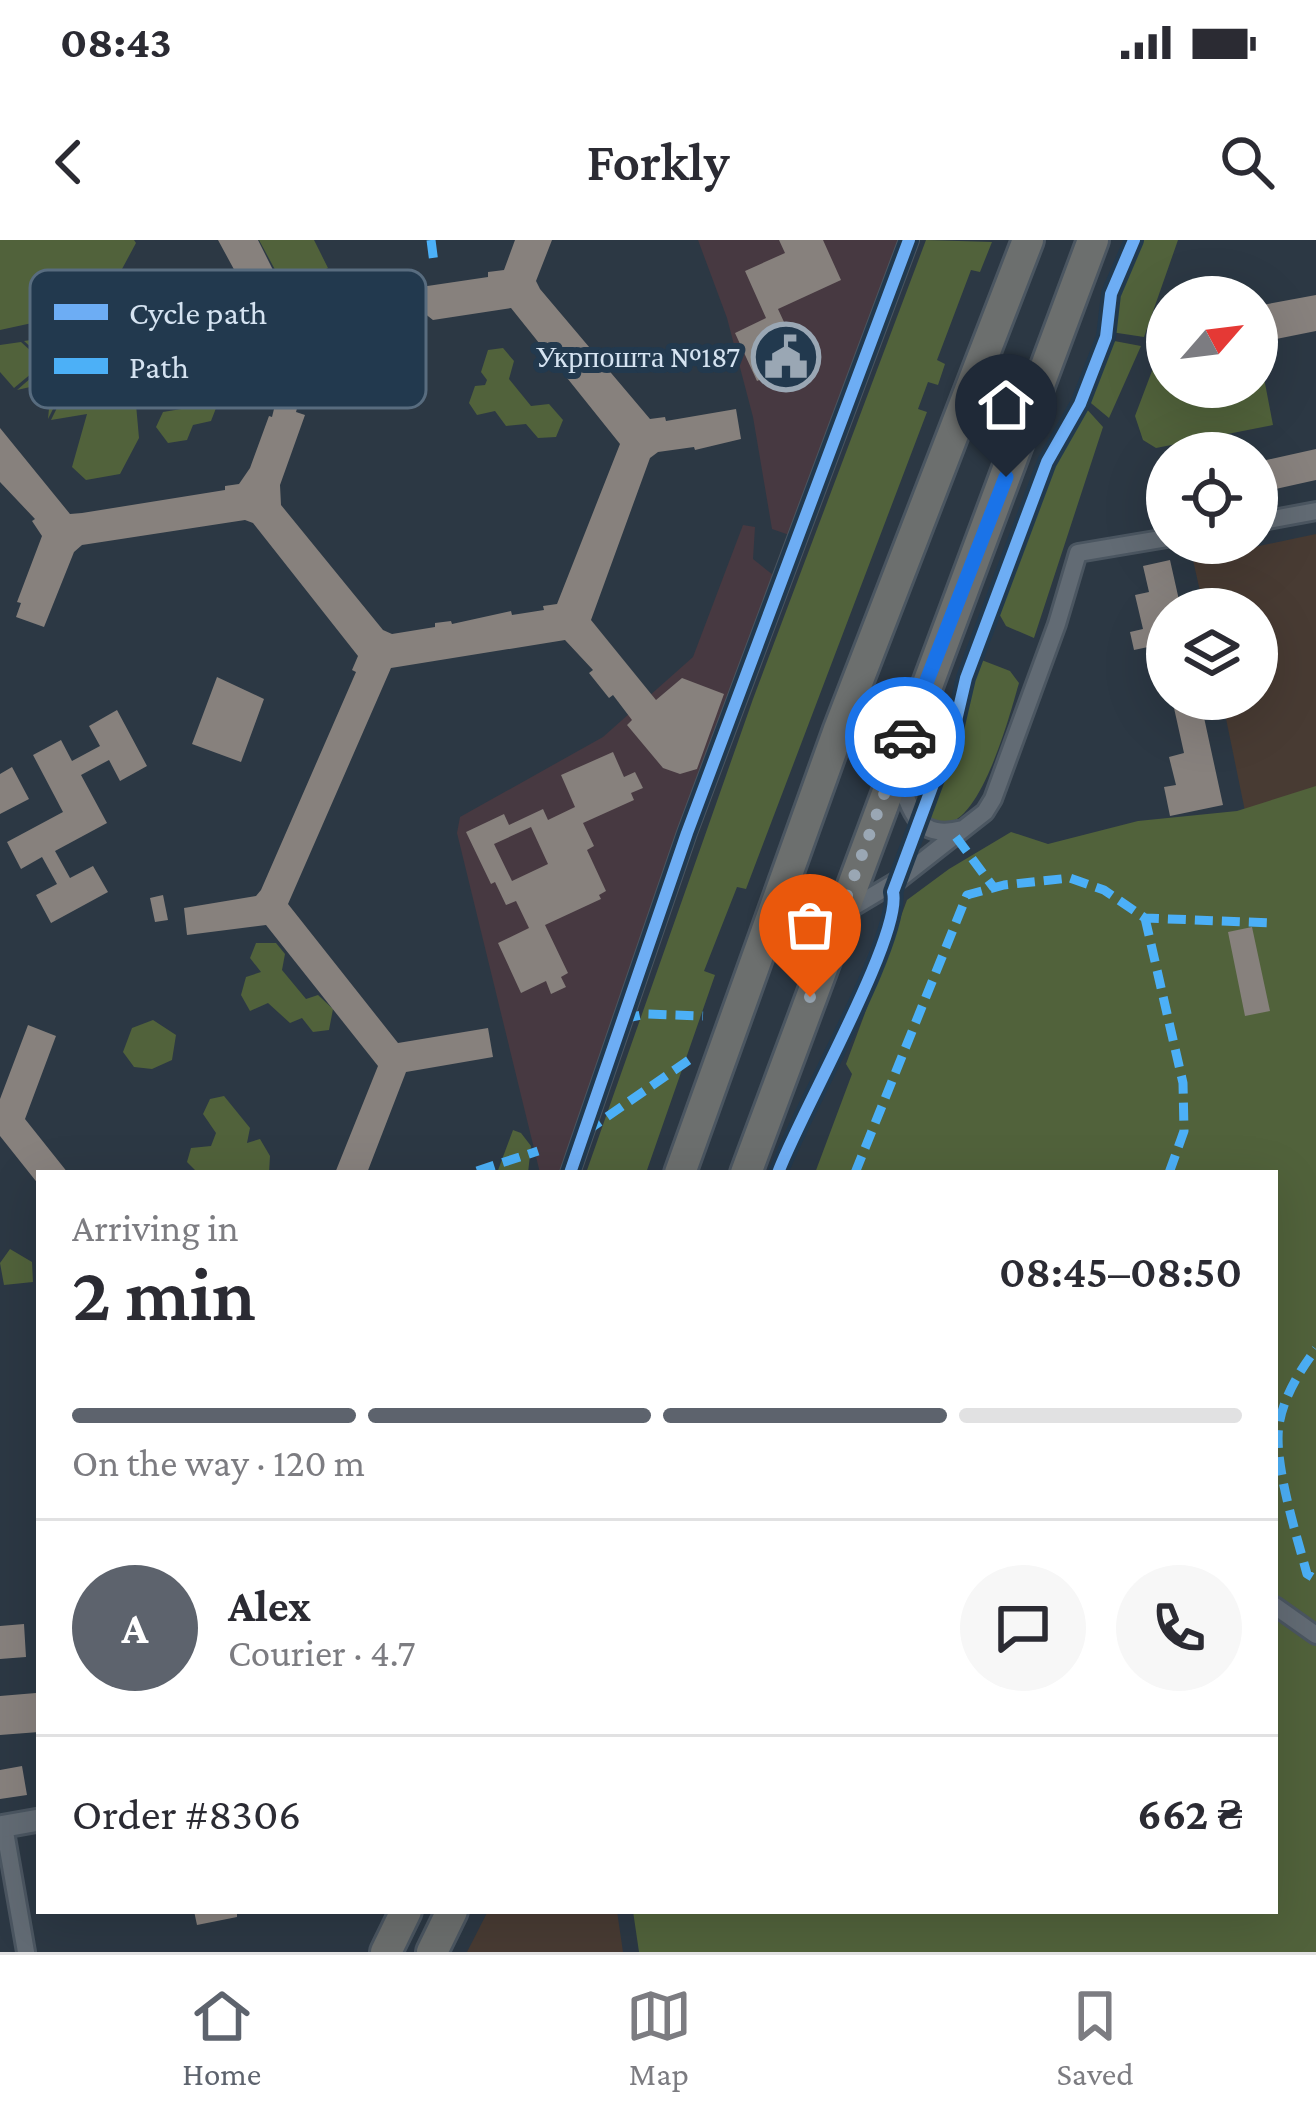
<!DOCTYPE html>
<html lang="en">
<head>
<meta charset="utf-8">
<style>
	body { margin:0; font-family:"Crimson Pro",serif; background:#f7f7f7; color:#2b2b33; height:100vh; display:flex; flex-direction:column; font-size:45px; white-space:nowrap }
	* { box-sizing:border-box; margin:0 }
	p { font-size:39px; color:#7c7c81 }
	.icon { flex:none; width:66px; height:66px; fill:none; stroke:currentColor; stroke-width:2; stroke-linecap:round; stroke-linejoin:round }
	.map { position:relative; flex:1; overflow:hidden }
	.drawer { position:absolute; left:36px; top:930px; width:1242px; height:744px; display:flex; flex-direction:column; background:#fff; border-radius:0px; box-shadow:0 12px 48px #0002 }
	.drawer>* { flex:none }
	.needle { width:78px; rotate:62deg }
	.fabs { position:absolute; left:1146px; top:36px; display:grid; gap:24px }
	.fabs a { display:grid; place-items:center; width:132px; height:132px; border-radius:50%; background:#fff; box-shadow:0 12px 48px #0002; font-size:60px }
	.pin { position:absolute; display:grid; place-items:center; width:102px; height:102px; color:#fff; margin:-123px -51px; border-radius:50% 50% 50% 0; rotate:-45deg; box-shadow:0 0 12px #0007 }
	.pin .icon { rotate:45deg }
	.courier { position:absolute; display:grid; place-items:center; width:120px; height:120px; margin:-60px; border:9px solid #1a73e8; border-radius:50%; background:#fff; color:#222; box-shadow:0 3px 15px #0007 }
	.headline em { font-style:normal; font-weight:600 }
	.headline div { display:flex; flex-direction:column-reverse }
	.headline { display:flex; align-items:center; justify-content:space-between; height:204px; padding:0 36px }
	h1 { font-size:78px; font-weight:600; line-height:90px }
	.bar { display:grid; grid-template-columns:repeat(4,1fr); gap:18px 12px; align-content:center; height:144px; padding:0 36px }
	.bar i { height:15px; border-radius:9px; background:#e1e1e2 }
	.bar .active { background:#5d636d }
	.bar p { grid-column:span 4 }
	.line { display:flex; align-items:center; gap:30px; padding:0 36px; border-top:3px solid #e1e1e2 }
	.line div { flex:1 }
	.round { display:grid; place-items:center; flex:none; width:126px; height:126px; border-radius:63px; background:#f7f7f7 }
	.status { display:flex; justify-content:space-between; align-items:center; height:84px; padding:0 60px; background:#fff; direction:ltr }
	.status svg { height:33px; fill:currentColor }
	header { display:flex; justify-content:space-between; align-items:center; height:156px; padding:0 36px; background:#fff; font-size:54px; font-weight:600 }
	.tabs { display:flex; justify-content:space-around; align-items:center; height:168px; border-top:3px solid #e1e1e2; background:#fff; font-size:33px; color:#7c7c81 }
	.tabs a { display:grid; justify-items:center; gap:6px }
	.tabs .active { color:#5d636d }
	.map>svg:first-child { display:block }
	.commercial { fill:#473941 }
	.industrial { fill:#483b33 }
	.green { fill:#51623b }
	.building { fill:#87817d; fill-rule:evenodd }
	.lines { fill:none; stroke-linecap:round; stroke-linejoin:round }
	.minor-casing { stroke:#4b5661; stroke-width:22 }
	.tertiary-casing { stroke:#4b5661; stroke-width:27 }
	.trunk-casing { stroke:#4b5661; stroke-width:36 }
	.minor { stroke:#626b74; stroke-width:16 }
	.tertiary { stroke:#626b74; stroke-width:21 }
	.trunk { stroke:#6c6f6e; stroke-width:30 }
	.quiet { stroke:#4cb0f7; stroke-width:9; stroke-dasharray:18 9; stroke-linecap:butt }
	.cycleway-casing { stroke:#22394e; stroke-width:20 }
	.cycleway { stroke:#6dadf4; stroke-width:12 }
	.done { stroke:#9aa7b4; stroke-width:12; stroke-dasharray:0 21.6 }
	.route { stroke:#1a73e8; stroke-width:15 }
	.labels { text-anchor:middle; stroke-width:12; stroke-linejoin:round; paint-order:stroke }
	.poi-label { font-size:30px; fill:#d5e3f1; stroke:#22394e; text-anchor:end }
	.key { fill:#22394e; stroke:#586c7f; stroke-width:3 }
	.key-label { font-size:33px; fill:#d5e3f1 }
</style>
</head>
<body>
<div class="status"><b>08:43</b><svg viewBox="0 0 49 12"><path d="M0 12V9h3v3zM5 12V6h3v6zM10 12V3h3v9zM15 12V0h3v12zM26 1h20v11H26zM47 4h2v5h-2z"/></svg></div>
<header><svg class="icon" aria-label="back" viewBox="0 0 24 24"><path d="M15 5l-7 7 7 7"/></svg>Forkly<svg class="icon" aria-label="search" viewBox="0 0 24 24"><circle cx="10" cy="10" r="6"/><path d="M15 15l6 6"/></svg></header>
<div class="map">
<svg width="1316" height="1712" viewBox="0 0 1316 1712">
	<rect width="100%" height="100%" fill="#2c3844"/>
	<path class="commercial" d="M698 0H900L795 297 772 289 753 177 727 78Z
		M743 285 755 287 753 319 778 339 564 933H540L457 593 460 577 603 497 693 417Z"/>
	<path class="industrial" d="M1316 294V561L1246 576 1222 459H1257V369H1204L1193 320Z
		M488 1671H617L623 1712H467Z"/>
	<path class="green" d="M0 0H134L136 3 101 68 0 90Z
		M259 0H314L328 28 286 50Z
		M926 0 992 2 980 32 971 30 937 120 945 124 938 145 928 142 918 169 927 172 746 649 737 647 704 731 715 735 646 933H586L753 459Z
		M1138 0H1178L1144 97 1111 92 1117 46Z
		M73 94 76 95 46 121 24 101Z
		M1109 100 1141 106 1109 178 1086 159Z
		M21 102 44 123 14 148 0 132V105Z
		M89 103 98 109 95 138H100L101 113 134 142 139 198 120 234 86 240 72 227 87 174 51 180Z
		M1258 107 1273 185 1156 208 1143 200 1135 176 1155 123 1167 121V147H1257Z
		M503 108 514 121 509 139 531 166 549 164 563 180 556 197 538 198 526 184 506 186 495 171 477 175 469 163 475 146 485 145 487 140 481 132 488 110Z
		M46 125 65 145 48 179 50 158 39 145 17 150Z
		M205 148 218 163 211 181 193 185 187 200 168 203 156 187 163 172 181 169 189 151Z
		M1084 166 1103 187 1034 398 1006 386 997 370 1056 218Z
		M979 419 1010 431 1019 443C1010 473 974 617 926 577L960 486 966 452Z
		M1316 546V1712H639L633 1671H1275V933H815L852 834 846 824 907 660 949 629 1011 592 1048 604 1138 581 1237 571Z
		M256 703H276L285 714 282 730 306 759 318 755 333 769 329 790 313 792 302 778 290 783 268 763 250 771 241 755 246 737 261 732 250 718Z
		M153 780 176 795 172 820 152 829 134 827 123 812 132 788Z
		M224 856 250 888 247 903 260 899 270 916 269 933H198L187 922 191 908 211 906 216 893 203 874 210 859Z
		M513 890 521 893 531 906 528 933H497Z
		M10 1009 32 1022 33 1042 4 1045 0 1023Z"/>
	<path class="building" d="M218 0H258L273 30 243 46Z
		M515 0H552L536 41 540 49 650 179 665 177 666 181 736 169 741 199 695 210 694 207 658 212 650 218 591 380 656 460 682 438 724 454 697 529 680 534 663 528 627 485 632 480 613 455 609 458 589 433 593 430 565 400 391 428 288 664 398 803 488 788 493 817 406 832 367 933H335L378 826 266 685 187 695 184 668 256 656 261 650 356 432 352 430 358 416 253 283 245 280 82 305 74 312 44 387 16 377 21 363 17 362 42 296 32 281 35 279 0 242V188L70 274 82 273 225 250V246L239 244 250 228 269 176 272 177 283 133 305 140 296 172 305 175 280 245 281 265 383 390 392 394 435 387V383L451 381 452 384 511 371 512 375 544 370 543 366 557 364 620 204 511 68 433 80 424 73 392 78 387 52 488 37V32L504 30Z
		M779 0H823L841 40 778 69 802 121 757 141 735 93 766 78 745 31 785 13Z
		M1316 55V91L1257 103V66Z
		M1316 209V240L1257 253V222Z
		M1170 320 1181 369H1167V403L1134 410 1130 392 1143 389 1135 355 1149 352 1143 326Z
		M217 437 264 459 241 522 192 504Z
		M1172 459H1200L1223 565 1170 576 1164 547 1176 545 1169 517 1184 513Z
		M117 470 147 526 120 541 109 520 81 535 107 583 55 611 70 638 93 626 108 652 51 683 36 655 57 644 42 617 21 629 7 602 63 572 33 515 61 500 72 521 100 506 89 486Z
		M613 512 624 537 635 532 643 548 631 553 634 560 583 583 594 606 587 610 606 651 599 655 601 659 545 685 568 733 561 737 566 747 551 754 546 741 521 753 498 703 529 688 516 661 506 665 495 642 491 644 466 592 504 574 509 585 543 569 548 580 575 567 561 535ZM531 587 548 624 512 641 494 604Z
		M12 527 29 559 0 574V534Z
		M163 655 168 680 155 682 150 658Z
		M1252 687 1270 771 1245 776 1228 692Z
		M28 785 56 796 25 879 68 933H39V945L0 896V859Z
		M24 1384 26 1417 0 1419V1386Z
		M36 1453 39 1492 0 1495V1456Z
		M22 1526 27 1555 0 1559V1530Z
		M194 1671H237V1677L197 1685Z"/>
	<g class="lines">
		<defs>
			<path id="minor" d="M1257 282 1316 271
				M899 534C910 572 918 601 963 589
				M845 672 897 641 985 572 993 559 1057 384 1078 313 1167 298
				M570 933 687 593 909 0
				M1275 1366 1316 1395
				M4 1586 26 1712"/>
			<path id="tertiary" d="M0 1587 39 1580"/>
			<path id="trunk" d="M680 933 838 492 1028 0
				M746 933 1093 0
				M386 1712 406 1671
				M432 1712 452 1671"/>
		</defs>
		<use href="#minor" class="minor-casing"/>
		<use href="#tertiary" class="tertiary-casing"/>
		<use href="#trunk" class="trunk-casing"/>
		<use href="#minor" class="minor"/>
		<use href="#tertiary" class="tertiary"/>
		<use href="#trunk" class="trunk"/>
		<path class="quiet" d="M431 0 434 23
			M956 597 994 648
			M1145 678 1183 843 1184 891 1169 933
			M622 779 646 774 703 776
			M585 892 689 820
			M477 931 538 911
			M855 933 967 655 1004 645 1070 638 1104 650 1145 678 1273 683
			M1312 1337 1307 1334C1297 1297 1273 1222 1279 1185 1283 1158 1300 1130 1316 1109"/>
		<defs>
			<path id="cycleway" d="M570 933 687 593 909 0
				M778 933C798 877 903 695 893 652L955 485 966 438 1047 222 1080 164 1106 97 1111 54 1134 0"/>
		</defs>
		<use href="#cycleway" class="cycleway-casing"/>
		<use href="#cycleway" class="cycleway"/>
	</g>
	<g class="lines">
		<path class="done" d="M810 757 905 497"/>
		<path class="route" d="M905 497 1006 237"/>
	</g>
	<defs>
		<symbol id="civic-ring" viewBox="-11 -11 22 22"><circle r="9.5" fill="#22394e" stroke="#9aa7b4" stroke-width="1.5"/><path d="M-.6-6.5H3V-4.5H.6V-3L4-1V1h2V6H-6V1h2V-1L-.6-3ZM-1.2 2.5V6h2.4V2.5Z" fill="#9aa7b4"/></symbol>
	</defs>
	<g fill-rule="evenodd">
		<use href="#civic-ring" x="748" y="79" width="76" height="76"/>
	</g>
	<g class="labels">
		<g class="poi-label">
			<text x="740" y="127">Укрпошта №187</text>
		</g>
	</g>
	<rect x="30" y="30" width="396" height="138" rx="18" class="key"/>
	<rect x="54" y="64" width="54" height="16" fill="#6dadf4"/>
	<rect x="54" y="118" width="54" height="16" fill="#4cb0f7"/>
	<g class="key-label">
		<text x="129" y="84">Cycle path</text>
		<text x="129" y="138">Path</text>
	</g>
</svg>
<div class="fabs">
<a><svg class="needle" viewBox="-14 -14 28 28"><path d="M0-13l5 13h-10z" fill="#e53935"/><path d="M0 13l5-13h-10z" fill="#7c7c81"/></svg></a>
<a><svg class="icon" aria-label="locate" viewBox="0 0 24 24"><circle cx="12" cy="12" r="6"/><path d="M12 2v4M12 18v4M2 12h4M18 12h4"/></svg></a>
<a><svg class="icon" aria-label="layers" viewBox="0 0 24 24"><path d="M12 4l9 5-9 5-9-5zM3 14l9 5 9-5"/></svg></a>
</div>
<div class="pin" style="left:810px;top:757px;background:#ea580c"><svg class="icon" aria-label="bag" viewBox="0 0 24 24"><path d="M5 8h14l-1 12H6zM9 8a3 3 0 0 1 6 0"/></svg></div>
<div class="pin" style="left:1006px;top:237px;background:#1f2937"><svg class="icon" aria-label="home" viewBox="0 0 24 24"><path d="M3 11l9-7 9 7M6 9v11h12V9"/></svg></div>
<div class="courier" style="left:905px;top:497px"><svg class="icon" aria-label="car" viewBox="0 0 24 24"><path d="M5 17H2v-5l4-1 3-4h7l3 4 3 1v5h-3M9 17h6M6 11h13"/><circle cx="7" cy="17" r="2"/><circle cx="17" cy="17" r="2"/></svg></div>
<section class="drawer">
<div class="headline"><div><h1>2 min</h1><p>Arriving in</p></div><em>08:45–08:50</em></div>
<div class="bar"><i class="active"></i><i class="active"></i><i class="active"></i><i></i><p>On the way · 120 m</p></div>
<div class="line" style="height:216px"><b class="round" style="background:#5d636d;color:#fff">A</b><div><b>Alex</b><p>Courier · 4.7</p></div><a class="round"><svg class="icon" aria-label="chat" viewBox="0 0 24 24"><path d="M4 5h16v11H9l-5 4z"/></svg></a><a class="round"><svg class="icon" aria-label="phone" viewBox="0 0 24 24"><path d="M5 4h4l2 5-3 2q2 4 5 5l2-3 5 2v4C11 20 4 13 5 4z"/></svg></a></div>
<div class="line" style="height:156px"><div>Order #8306</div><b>662 ₴</b></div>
</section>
</div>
<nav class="tabs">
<a class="active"><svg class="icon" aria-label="home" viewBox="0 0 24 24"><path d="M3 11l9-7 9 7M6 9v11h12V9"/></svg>Home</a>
<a><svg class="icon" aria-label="map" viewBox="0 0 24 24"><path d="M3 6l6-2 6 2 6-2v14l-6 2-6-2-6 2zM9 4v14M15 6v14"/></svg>Map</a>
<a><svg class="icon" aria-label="saved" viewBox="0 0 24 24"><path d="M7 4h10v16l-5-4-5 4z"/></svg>Saved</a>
</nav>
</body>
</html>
